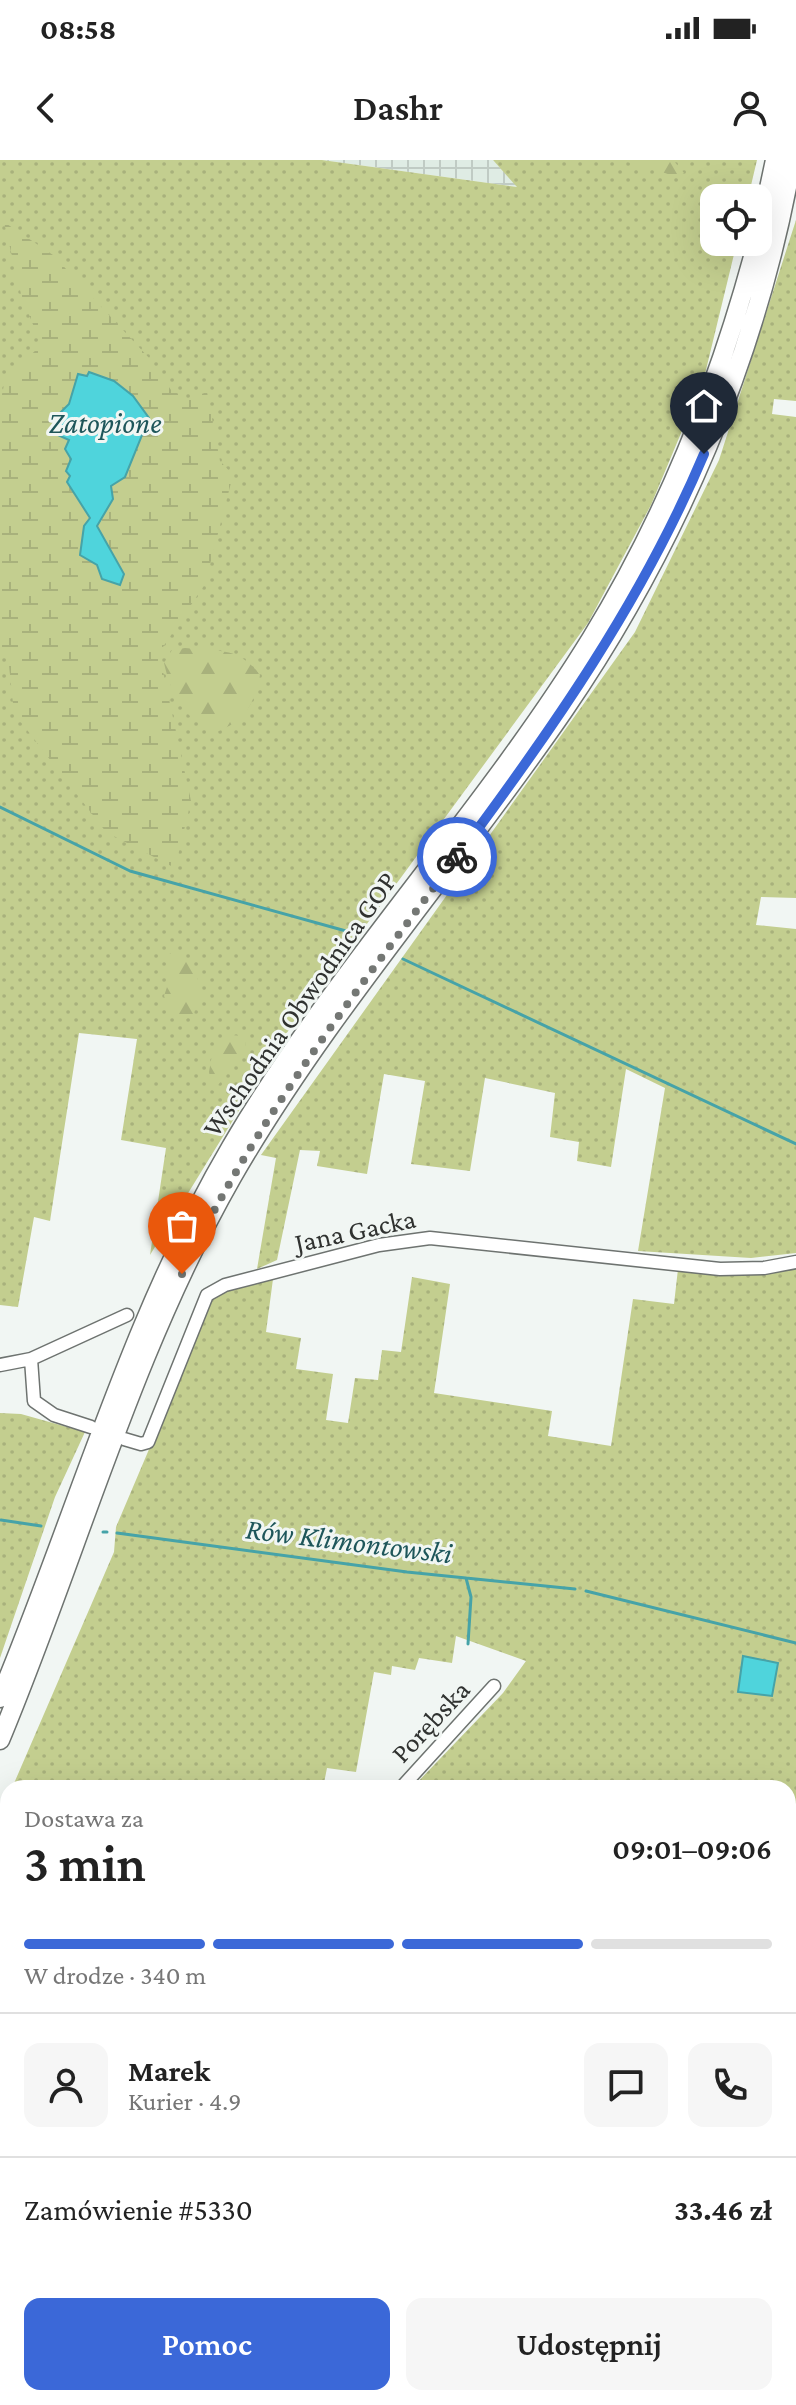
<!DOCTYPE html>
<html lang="pl">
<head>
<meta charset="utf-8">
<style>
	body { margin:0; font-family:"Crimson Pro",serif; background:#f6f6f6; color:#222; height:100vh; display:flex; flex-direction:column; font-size:30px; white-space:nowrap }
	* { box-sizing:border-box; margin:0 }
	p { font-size:26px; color:#767676 }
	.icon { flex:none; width:44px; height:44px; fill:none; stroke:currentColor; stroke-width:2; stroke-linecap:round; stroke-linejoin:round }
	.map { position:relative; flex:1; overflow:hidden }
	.details { position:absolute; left:0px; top:1620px; width:796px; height:626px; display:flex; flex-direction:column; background:#fff; border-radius:24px 24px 0 0; box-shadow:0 8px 32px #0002 }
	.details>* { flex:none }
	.controls { position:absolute; left:700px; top:24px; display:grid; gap:16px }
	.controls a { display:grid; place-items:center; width:72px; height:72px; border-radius:16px; background:#fff; box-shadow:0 8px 32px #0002; font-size:40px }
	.pin { position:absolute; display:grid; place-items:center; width:68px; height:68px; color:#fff; margin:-82px -34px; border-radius:50% 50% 50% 0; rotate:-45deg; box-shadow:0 0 8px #0007 }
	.pin .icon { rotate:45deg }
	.courier { position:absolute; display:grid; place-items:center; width:80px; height:80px; margin:-40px; border:6px solid #3b68d8; border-radius:50%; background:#fff; color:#222; box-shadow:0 2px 10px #0007 }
	.headline em { font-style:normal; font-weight:600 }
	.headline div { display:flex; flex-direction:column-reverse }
	.headline { display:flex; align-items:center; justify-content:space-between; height:136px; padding:0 24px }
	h1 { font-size:52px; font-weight:600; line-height:60px }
	.bar { display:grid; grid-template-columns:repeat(4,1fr); gap:12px 8px; align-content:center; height:96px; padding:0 24px }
	.bar i { height:10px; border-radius:6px; background:#e0e0e0 }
	.bar .active { background:#3b68d8 }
	.bar p { grid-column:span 4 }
	.line { display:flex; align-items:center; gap:20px; padding:0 24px; border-top:2px solid #e0e0e0 }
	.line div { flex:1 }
	.round { display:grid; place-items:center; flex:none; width:84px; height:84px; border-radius:16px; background:#f6f6f6 }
	.button { display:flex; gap:16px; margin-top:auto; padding:16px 24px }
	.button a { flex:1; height:92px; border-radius:16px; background:#3b68d8; color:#fff; font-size:32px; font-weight:600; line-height:92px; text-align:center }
	.button a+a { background:#f6f6f6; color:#222 }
	.status { display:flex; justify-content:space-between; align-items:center; height:56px; padding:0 40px; background:#fff; direction:ltr }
	.status svg { height:22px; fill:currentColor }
	header { display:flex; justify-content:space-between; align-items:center; height:104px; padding:0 24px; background:#fff; font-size:36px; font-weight:600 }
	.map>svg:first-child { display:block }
	.built { fill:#dfece4 }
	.industrial { fill:url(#industrial-grid) }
	.grass { fill:url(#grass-dots) }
	.forest { fill:url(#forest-firs) }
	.wetland { fill:url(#wetland-marsh) }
	.water { fill:#4fd4dc; stroke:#46a3a8; stroke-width:2 }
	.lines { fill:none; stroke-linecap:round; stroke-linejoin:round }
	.stream { stroke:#46a3a8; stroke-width:3 }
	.minor-casing { stroke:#6e7370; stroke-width:15 }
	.highway-casing { stroke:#6e7370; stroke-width:21 }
	.minor { stroke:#fff; stroke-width:12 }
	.highway { stroke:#fff; stroke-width:18 }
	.tram { stroke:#585a58; stroke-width:2 }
	.rail { stroke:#585a58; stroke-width:3; stroke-dasharray:16 8; stroke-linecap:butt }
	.done { stroke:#747774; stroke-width:8; stroke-dasharray:0 14.4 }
	.route { stroke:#3b68d8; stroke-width:10 }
	.labels { text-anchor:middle; stroke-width:6; stroke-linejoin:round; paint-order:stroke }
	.street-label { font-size:28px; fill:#303230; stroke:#f1f6f3 }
	.water-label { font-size:30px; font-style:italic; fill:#1e565a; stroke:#f1f6f3 }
</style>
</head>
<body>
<div class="status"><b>08:58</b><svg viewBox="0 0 49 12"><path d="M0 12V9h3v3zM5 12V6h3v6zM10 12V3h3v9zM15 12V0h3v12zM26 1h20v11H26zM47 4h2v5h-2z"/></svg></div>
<header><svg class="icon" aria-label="back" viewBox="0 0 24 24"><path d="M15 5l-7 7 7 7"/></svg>Dashr<svg class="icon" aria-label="person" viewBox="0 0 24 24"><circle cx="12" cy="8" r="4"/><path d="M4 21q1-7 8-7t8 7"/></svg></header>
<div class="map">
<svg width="796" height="2245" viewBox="0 0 796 2245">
	<defs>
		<pattern id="industrial-grid" width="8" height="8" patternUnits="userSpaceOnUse" patternTransform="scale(2)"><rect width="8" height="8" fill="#dfece4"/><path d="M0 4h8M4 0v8" fill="none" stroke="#c0cbc4"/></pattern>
		<pattern id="grass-dots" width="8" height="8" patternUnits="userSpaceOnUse" patternTransform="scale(2)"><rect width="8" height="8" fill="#c3ce8f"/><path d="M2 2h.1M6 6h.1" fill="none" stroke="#a8b17c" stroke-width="1.8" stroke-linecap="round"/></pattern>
		<pattern id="forest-firs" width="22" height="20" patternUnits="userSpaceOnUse" patternTransform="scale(2)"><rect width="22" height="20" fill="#c3ce8f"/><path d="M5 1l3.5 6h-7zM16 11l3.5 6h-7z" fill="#a8b17c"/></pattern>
		<pattern id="wetland-marsh" width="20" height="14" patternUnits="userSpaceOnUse" patternTransform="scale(2)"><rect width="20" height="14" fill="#c3ce8f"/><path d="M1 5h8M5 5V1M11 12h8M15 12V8" fill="none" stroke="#a8b17c"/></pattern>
	</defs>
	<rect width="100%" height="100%" fill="#f1f6f3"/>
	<path class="built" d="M796 1968V2036L788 2046V1979Z
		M652 2238H728L703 2245H631Z"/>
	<path class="industrial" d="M322 0H493L518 27Z"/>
	<path class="grass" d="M0 0H322L517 27 493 0H757L748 38H714V82H737L704 218 651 345 588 463 286 874 150 1095 166 988 121 980 137 879 79 873 50 1061 34 1057 18 1147 0 1145Z
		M796 60V241L774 239 772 254 796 257V738L761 737 756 765 796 769V1093L751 1098 638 1091 665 928 626 909 611 1007 577 1001 579 982 550 977 555 933 485 918 470 1011 411 1004 425 921 384 914 367 1014 317 1006 320 991 300 990 277 1100 257 1109 276 998 261 995 635 472 719 300Z
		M678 1109 737 1116 796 1109V1917L788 1919V1628H412L503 1533 526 1501 456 1476 452 1503 419 1498 415 1510 392 1506 391 1515 374 1512 356 1612 327 1608 323 1628H12L114 1392 116 1367 215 1134 273 1119 266 1172 301 1178 296 1209 333 1214 326 1260 348 1263 355 1218 378 1220 382 1190 401 1192 412 1117 450 1124 434 1233 552 1251 548 1276 611 1286 633 1139 674 1144Z
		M0 1253 21 1254 85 1272 55 1337 0 1498Z
		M8 1638V1741L0 1739V1656Z
		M0 1915 8 1916V2005L0 2012Z
		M6 2048 8 2238H455L433 2245H0V2137Z
		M796 2225V2245H723L720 2240 788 2238V2226Z"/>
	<path class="forest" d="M621 0H673L684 13 675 16Z
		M185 488C219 492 238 486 260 515 255 544 243 562 216 572 183 558 172 537 164 503L172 490Z
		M172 793 185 799 202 826 194 853 186 859 172 852 164 836 170 818 164 796Z
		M230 875 243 876 246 884 239 900 213 931 209 912 213 889Z"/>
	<path class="wetland" d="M4 62 53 95 150 199 171 230 188 239 207 232 220 301 233 315 205 424 159 493 191 641 175 708 106 672 14 553 8 496 0 484V244L5 220 41 185 21 134Z
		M455 2238H531L532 2240 523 2245H433Z"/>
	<path class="water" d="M89 212 114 221 133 236 149 258 125 317 111 326 113 339 97 366 124 414 120 425 102 419 97 405 80 395 84 366 90 358 67 322 70 316 66 311 71 299 65 289 69 280 58 275 59 254 69 244 78 214 87 216Z
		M743 1496 778 1503 772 1536 738 1532Z"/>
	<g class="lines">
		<path class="stream" d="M0 647 130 711 346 771
			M354 775 357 777
			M403 799 796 984
			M1 1360 41 1366
			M103 1372H107
			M117 1373 407 1412 575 1429
			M466 1418 471 1437 468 1484
			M586 1431 796 1483"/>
		<defs>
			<path id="minor" d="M31 1199 34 1241 54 1255 91 1267
				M0 1205 31 1199 127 1155
				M124 1279 141 1284 148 1282 207 1135 225 1125 379 1085 430 1078 720 1109 764 1108 796 1102
				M401 1628 494 1526
				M0 1901 8 1902
				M788 1953H796
				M0 2032 8 2026
				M788 2114 796 2104
				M647 2245 650 2238"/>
			<path id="highway" d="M758 80 775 0
				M0 1538C77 1354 129 1161 231 987 336 808 482 656 591 479 667 355 720 222 757 82
				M0 1580C78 1393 131 1194 232 1017 327 852 456 708 564 550 676 386 758 196 792 0"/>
		</defs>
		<use href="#minor" class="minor-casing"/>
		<use href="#highway" class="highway-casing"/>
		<use href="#minor" class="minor"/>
		<use href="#highway" class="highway"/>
		<path class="tram" d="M0 1893 8 1894
			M788 1933 796 1932"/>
		<path class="rail" d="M788 2038 796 2028
			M788 2212 796 2210
			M546 2245 558 2238
			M652 2245 677 2238
			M673 2245 701 2238"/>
	</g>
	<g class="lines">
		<path class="done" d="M182 1114C253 963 357 830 457 697"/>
		<path class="route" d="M457 697C552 570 642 441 704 294"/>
	</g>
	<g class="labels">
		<g class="street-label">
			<text transform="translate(299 844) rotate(-55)" y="10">Wschodnia Obwodnica GOP</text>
			<text transform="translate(355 1070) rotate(-12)" y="10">Jana Gacka</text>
			<text transform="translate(430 1561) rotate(-47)" y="10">Porębska</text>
		</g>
		<g class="water-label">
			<text x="105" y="273">Zatopione</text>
			<text transform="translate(349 1381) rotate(7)" y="10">Rów Klimontowski</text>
		</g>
	</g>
</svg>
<div class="controls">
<a><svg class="icon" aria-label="locate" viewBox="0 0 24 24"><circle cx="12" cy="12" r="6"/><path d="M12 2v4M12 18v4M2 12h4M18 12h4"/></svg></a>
</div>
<div class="pin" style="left:182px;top:1114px;background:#ea580c"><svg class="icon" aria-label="bag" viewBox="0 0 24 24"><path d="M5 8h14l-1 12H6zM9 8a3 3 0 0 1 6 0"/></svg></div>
<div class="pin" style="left:704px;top:294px;background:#1f2937"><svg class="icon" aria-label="home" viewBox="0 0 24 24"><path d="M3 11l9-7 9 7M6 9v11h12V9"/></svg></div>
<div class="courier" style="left:457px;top:697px"><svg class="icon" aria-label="bike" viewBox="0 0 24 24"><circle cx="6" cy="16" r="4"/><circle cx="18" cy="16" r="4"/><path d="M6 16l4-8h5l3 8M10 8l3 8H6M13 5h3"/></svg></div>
<section class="details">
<div class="headline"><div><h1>3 min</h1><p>Dostawa za</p></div><em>09:01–09:06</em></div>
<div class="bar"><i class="active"></i><i class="active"></i><i class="active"></i><i></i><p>W drodze · 340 m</p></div>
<div class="line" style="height:144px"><a class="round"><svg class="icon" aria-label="person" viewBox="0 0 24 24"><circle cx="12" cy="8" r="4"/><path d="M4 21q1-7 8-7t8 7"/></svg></a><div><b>Marek</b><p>Kurier · 4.9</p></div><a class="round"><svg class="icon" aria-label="chat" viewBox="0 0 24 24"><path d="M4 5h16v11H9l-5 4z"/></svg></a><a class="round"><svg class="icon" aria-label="phone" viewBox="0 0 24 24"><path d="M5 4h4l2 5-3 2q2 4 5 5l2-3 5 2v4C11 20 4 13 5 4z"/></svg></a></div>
<div class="line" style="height:104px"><div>Zamówienie #5330</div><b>33.46 zł</b></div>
<div class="button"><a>Pomoc</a><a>Udostępnij</a></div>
</section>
</div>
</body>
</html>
